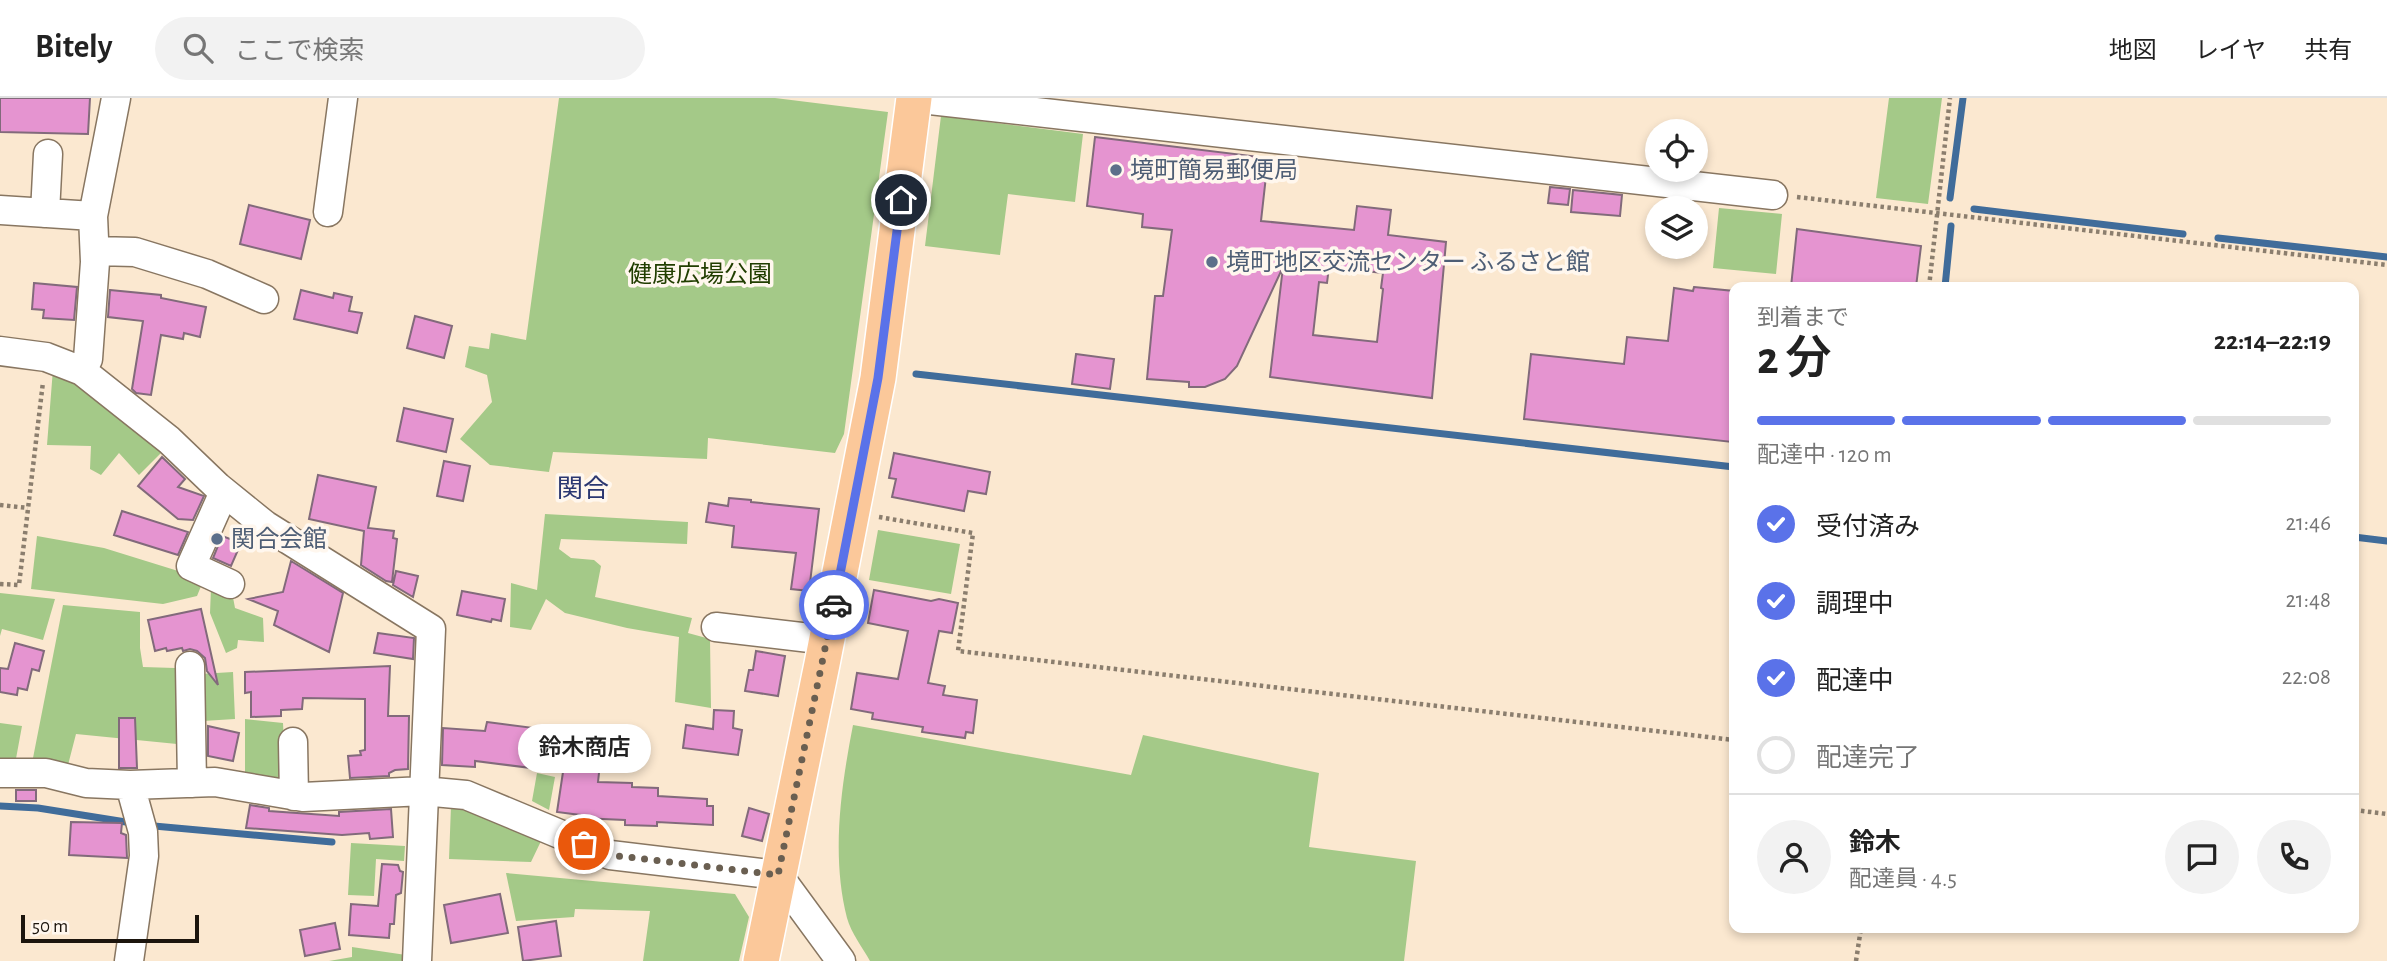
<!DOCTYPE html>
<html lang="ja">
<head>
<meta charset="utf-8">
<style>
	body { margin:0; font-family:"Alegreya Sans","Noto Sans JP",sans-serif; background:#f2f2f2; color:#222; height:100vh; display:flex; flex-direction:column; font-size:26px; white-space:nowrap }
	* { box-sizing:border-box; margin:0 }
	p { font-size:23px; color:#767676 }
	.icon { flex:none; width:38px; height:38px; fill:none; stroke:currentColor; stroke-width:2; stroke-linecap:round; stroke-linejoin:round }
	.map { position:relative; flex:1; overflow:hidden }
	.sheet { position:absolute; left:1729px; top:184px; width:630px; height:651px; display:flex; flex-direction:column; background:#fff; border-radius:14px; box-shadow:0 4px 10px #0003 }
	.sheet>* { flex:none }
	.controls { position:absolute; left:1645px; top:21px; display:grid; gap:14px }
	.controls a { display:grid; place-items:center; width:63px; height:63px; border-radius:50%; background:#fff; box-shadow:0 4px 10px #0003; font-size:35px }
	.scale { position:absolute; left:21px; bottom:18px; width:178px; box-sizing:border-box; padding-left:7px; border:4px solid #1c150d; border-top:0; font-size:19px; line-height:24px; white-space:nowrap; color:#1c150d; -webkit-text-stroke:5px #fff7ee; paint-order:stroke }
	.pin { position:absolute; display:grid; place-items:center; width:60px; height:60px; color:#fff; margin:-30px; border:4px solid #fff; border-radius:50%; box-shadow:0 2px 7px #0007 }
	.courier { position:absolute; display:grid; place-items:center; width:70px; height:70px; margin:-35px; border:5px solid #5a72e9; border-radius:50%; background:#fff; color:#222; box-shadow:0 2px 9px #0007 }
	.bubble { position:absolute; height:49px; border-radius:24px; background:#fff; box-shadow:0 4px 10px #0003; font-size:23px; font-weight:600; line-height:49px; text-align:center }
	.head em { font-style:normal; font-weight:600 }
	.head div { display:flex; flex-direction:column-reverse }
	.head { display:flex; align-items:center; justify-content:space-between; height:119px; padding:0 28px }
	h1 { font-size:46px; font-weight:600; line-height:52px }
	.bar { display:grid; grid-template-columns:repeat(4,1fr); gap:10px 7px; align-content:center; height:84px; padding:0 28px }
	.bar i { height:9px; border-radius:5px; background:#e0e0e0 }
	.bar .active { background:#5a72e9 }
	.bar p { grid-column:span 4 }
	.line { display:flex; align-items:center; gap:18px; padding:0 28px; border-top:2px solid #e0e0e0 }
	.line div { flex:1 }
	.round { display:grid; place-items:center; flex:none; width:74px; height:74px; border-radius:37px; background:#f2f2f2 }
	ol { padding:0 28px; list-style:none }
	li { display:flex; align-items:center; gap:21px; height:77px }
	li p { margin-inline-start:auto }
	li .icon { padding:7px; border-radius:50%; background:#5a72e9; color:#fff; stroke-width:4 }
	li:last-child { color:#767676 }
	li i { width:38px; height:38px; border:4px solid #e0e0e0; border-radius:50% }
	header { display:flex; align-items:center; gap:42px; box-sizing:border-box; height:98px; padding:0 35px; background:#fff; border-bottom:2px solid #e0e0e0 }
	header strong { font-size:33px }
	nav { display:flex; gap:38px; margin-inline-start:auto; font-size:24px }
	.search { width:490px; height:63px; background:#f2f2f2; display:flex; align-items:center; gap:18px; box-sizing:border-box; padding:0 24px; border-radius:38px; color:#767676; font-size:26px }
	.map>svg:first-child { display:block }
	.green { fill:#a4c988 }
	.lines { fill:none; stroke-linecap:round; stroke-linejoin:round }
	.stream { stroke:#406c9a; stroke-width:7 }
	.building { fill:#e594d0; stroke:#826a7b; stroke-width:2; fill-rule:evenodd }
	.minor-casing { stroke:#887661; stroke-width:31 }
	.major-casing { stroke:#fff; stroke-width:38 }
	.path { stroke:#8b7e6e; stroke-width:4.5; stroke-dasharray:3.5 3.5; stroke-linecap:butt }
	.minor { stroke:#fff; stroke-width:28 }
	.major { stroke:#fbc89a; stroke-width:35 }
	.done { stroke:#6a5f51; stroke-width:7; stroke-dasharray:0 12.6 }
	.route { stroke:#5a72e9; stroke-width:9 }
	.service-dot { fill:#5c6f8a; stroke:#fff7ee; stroke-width:2.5 }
	.labels { text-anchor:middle; stroke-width:7; stroke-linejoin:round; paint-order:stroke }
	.service-label { font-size:24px; fill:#4e5e75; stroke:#fff7ee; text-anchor:start }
	.park-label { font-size:24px; fill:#213e00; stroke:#fff7ee }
	.neighbourhood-label { font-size:26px; fill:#2b3771; stroke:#fff7ee }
</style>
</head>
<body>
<header>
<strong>Bitely</strong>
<div class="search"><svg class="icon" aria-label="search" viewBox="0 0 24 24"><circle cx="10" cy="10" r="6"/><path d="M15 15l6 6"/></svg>ここで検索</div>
<nav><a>地図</a><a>レイヤ</a><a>共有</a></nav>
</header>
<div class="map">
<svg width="2387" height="863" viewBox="0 0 2387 863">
	<rect width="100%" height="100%" fill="#fbe8d0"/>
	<path class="green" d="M559 0H775L888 14 844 336 835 355 708 340 707 361 553 354 549 374 490 367 460 341 492 304 487 277 465 269 469 248 489 251 491 235 526 242Z
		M1889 0H1942L1928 106 1876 100Z
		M941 18 1083 36 1075 104 1008 96 1000 157 925 148Z
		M1719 110 1782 116 1776 176 1713 170Z
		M53 271 68 276 165 351 139 377 119 355 101 377 90 371 91 348 47 347Z
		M545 416 688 424 687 446 561 441 559 451 571 460 594 462 601 468 595 499 692 520 688 535 710 541 711 610 675 604 679 539 627 530 565 515 546 501 531 532 510 529 511 485 537 492Z
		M878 432 960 446 951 496 869 482Z
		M37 438 104 450 204 481 197 498 163 506 31 491Z
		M211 490 232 494 235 510 263 520 264 544 238 542 237 550 226 555 210 515Z
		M0 495 55 501 43 542 2 531 0 538Z
		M63 507 140 514V550L143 569 175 570 177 646 76 636 68 667 33 660Z
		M233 574 235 621 203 623 200 576Z
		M245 621 283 625 286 688 245 680Z
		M0 625 22 628 15 666 0 667Z
		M853 627 1131 677 1143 637 1319 675 1309 749 1416 763 1404 863H870C863 850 851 835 847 820 831 758 841 689 853 627Z
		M537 675 555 679 549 712 532 703Z
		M451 708 482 715 542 741 531 764 449 761Z
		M351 745 405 748 404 763 376 761 374 798 348 797Z
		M506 775 735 796 749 819 739 863H643L650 813 575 811 574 819 516 823Z
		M352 849 406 857V863H329L352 859Z"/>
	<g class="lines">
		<path class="stream" d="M1950 100 1963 0
			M1974 111 2183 136
			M2218 140 2387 159
			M1945 189 1951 128
			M916 276 1734 369
			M2354 439 2387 443
			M0 708 38 710 132 725
			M154 728 332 744"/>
	</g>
	<path class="building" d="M0 0H90L88 36 0 34Z
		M1095 39 1268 60 1261 123 1354 132 1357 108 1391 112 1388 137 1446 144 1432 300 1270 279 1283 169 1237 268 1225 281 1205 289H1189V284L1147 281 1155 198H1163L1172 132 1142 129 1143 116 1087 108ZM1329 169 1383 175 1381 190 1383 191 1377 244 1313 237 1319 184 1327 185Z
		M1550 89 1570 91 1568 107 1548 105Z
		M1573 92 1622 97 1620 118 1571 114Z
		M249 107 310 122 301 161 240 146Z
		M1797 131 1921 148 1916 189H1791Z
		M34 185 77 189 74 222 43 220 44 212 32 211Z
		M1694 189 1734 193V323L1732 344 1524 321 1531 256 1624 266 1627 239 1668 243 1674 190 1693 193Z
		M110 192 161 197V200L206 209 200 239 184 235 183 241 161 237 151 297 136 295 132 291 143 223 108 219Z
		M301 192 333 200 334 195 352 199 349 213 362 215 357 235 294 221Z
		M415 218 452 228 444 260 407 250Z
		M1076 256 1114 261 1110 291 1072 286Z
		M404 310 453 321 446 354 397 343Z
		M894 355 990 374 986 396 968 393 964 413 892 399 896 381 889 380Z
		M162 359 185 381 178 389 204 398 193 422 178 421 138 388Z
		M444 363 470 368 463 403 437 398Z
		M318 377 376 389 368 430 394 433 393 440 397 441 392 484 386 483 361 467 364 433 309 421Z
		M729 400 751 402V404L819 411 809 493 791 491 796 455 732 449 734 428 706 424 709 405 728 408Z
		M122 413 188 434 178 457 114 437Z
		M222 438 241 445 231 468 213 460Z
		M291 463 343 495 329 554 274 527 278 513 248 501 283 494Z
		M396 473 418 478 413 499 393 487Z
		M874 492 931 503 939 501 958 505 952 535 939 533 928 585 945 588 943 597 977 602 973 635 966 634 965 640 922 634 923 629 872 621 873 615 851 611 857 575 898 581 908 533 868 525Z
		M462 493 505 501 501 523 492 521 491 524 457 517Z
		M201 511 218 587 207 573 205 560 197 553 190 551 183 553 182 550 167 553 166 550 155 553 148 522Z
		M378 535 414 540 413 561 374 555Z
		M15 545 44 553 39 573 32 571 27 592 18 590 17 597 0 594V570L8 571Z
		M756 553 785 558 778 598 745 593 749 572H753Z
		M390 568 388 618H409L408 671 395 672 389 675V678L350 680 348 658 361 657 360 653 365 652V601L303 600 302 611 281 612V618L251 619V594L245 595V574Z
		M714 612 734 613 733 630 742 632 738 657 683 650 686 627 713 631Z
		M119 620H135L137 670H119Z
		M487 624 534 630 533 640 571 645 572 636 603 639 598 684 632 685V689L658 690V698L707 701V708H713V727L657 724V728L625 727V722L580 720V717L557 714 563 674 475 663V669L442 667 443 630 485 633Z
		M208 628 239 635 233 663 208 658Z
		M16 692H36V703H16Z
		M250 707 269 710V713L339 718V714L391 711 393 739 370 741 369 735 342 737 246 730Z
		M749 710 769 716 762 743 742 738Z
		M71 724 122 725 121 735 126 737 127 760 69 757Z
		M382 766 398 767 400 773 403 774 401 795 396 797 394 826H390L389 840 349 837 351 806 378 808Z
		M500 796 508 835 451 845 444 807Z
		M556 823 561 858 523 863 518 829Z
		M335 825 340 851 305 858 300 832Z"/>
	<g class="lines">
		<defs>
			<path id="minor" d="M912 0 1773 97
				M0 112 93 118 95 164 88 261 82 273
				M328 114 343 0
				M45 115 48 56
				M93 118 116 0
				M95 153 135 154 207 176 264 201
				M0 253 46 259 82 273 169 342 218 389 265 427 431 531 417 863
				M224 394 191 468 230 486
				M716 529 827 542
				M190 568 192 685
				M293 644 294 698
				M0 675H46L86 685 130 687 215 684 303 699 423 693 466 697 610 757 778 777 841 863
				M129 863 144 758 143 734 130 687"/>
			<path id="major" d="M761 863 822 566 878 280 914 0"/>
		</defs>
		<use href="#minor" class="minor-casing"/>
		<use href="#major" class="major-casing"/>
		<path class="path" d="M1797 99 2387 167
			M1929 189 1950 0
			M0 407 28 410
			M879 419 973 435 958 553 1734 642
			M0 486 19 487 43 284
			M2354 712 2387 716
			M1856 863 1861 830"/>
		<use href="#minor" class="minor"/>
		<use href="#major" class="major"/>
	</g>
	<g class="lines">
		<path class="done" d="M584 746 610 757 778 777 834 507"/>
		<path class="route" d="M834 507 878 280 901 102"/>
	</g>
	<g class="service-dot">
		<circle cx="1116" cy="72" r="7"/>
		<circle cx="1212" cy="164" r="7"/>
		<circle cx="217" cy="441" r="7"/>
	</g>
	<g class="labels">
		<g class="service-label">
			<text x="1130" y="80">境町簡易郵便局</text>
			<text x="1226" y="172">境町地区交流センター ふるさと館</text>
			<text x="231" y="449">関合会館</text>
		</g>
		<g class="park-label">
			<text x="700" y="184">健康広場公園</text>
		</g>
		<g class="neighbourhood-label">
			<text x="583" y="399">関合</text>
		</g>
	</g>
</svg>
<div class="controls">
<a><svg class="icon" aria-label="locate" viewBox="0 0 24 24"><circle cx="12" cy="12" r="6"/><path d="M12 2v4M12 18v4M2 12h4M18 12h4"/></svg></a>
<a><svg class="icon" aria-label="layers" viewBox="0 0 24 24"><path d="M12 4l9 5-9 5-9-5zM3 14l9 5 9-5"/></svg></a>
</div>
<div class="scale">50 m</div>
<div class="pin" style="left:584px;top:746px;background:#ea580c"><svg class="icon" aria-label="bag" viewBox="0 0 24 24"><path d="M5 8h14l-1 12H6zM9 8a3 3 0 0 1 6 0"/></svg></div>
<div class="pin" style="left:901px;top:102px;background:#1f2937"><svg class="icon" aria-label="home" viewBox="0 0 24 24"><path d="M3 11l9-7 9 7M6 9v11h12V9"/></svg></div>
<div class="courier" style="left:834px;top:507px"><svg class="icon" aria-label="car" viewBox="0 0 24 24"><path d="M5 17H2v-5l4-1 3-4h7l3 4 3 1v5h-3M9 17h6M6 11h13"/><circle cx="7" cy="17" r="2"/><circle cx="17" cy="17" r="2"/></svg></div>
<div class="bubble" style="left:518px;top:626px;width:133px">鈴木商店</div>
<section class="sheet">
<div class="head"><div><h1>2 分</h1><p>到着まで</p></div><em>22:14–22:19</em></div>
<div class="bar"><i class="active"></i><i class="active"></i><i class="active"></i><i></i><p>配達中 · 120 m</p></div>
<ol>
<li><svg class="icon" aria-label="check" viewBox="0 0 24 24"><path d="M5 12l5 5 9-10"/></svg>受付済み<p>21:46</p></li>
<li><svg class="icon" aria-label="check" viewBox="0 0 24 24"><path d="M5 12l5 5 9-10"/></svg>調理中<p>21:48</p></li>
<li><svg class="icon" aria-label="check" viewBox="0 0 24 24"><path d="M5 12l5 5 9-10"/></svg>配達中<p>22:08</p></li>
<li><i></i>配達完了</li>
</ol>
<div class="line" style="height:126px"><a class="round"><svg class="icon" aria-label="person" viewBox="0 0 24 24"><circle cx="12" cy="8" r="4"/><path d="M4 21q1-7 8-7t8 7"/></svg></a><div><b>鈴木</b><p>配達員 · 4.5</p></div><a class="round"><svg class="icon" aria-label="chat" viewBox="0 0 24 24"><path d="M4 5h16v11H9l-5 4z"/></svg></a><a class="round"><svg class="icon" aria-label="phone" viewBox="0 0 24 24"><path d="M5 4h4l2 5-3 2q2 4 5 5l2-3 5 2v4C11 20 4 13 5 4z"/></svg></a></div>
</section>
</div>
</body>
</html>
